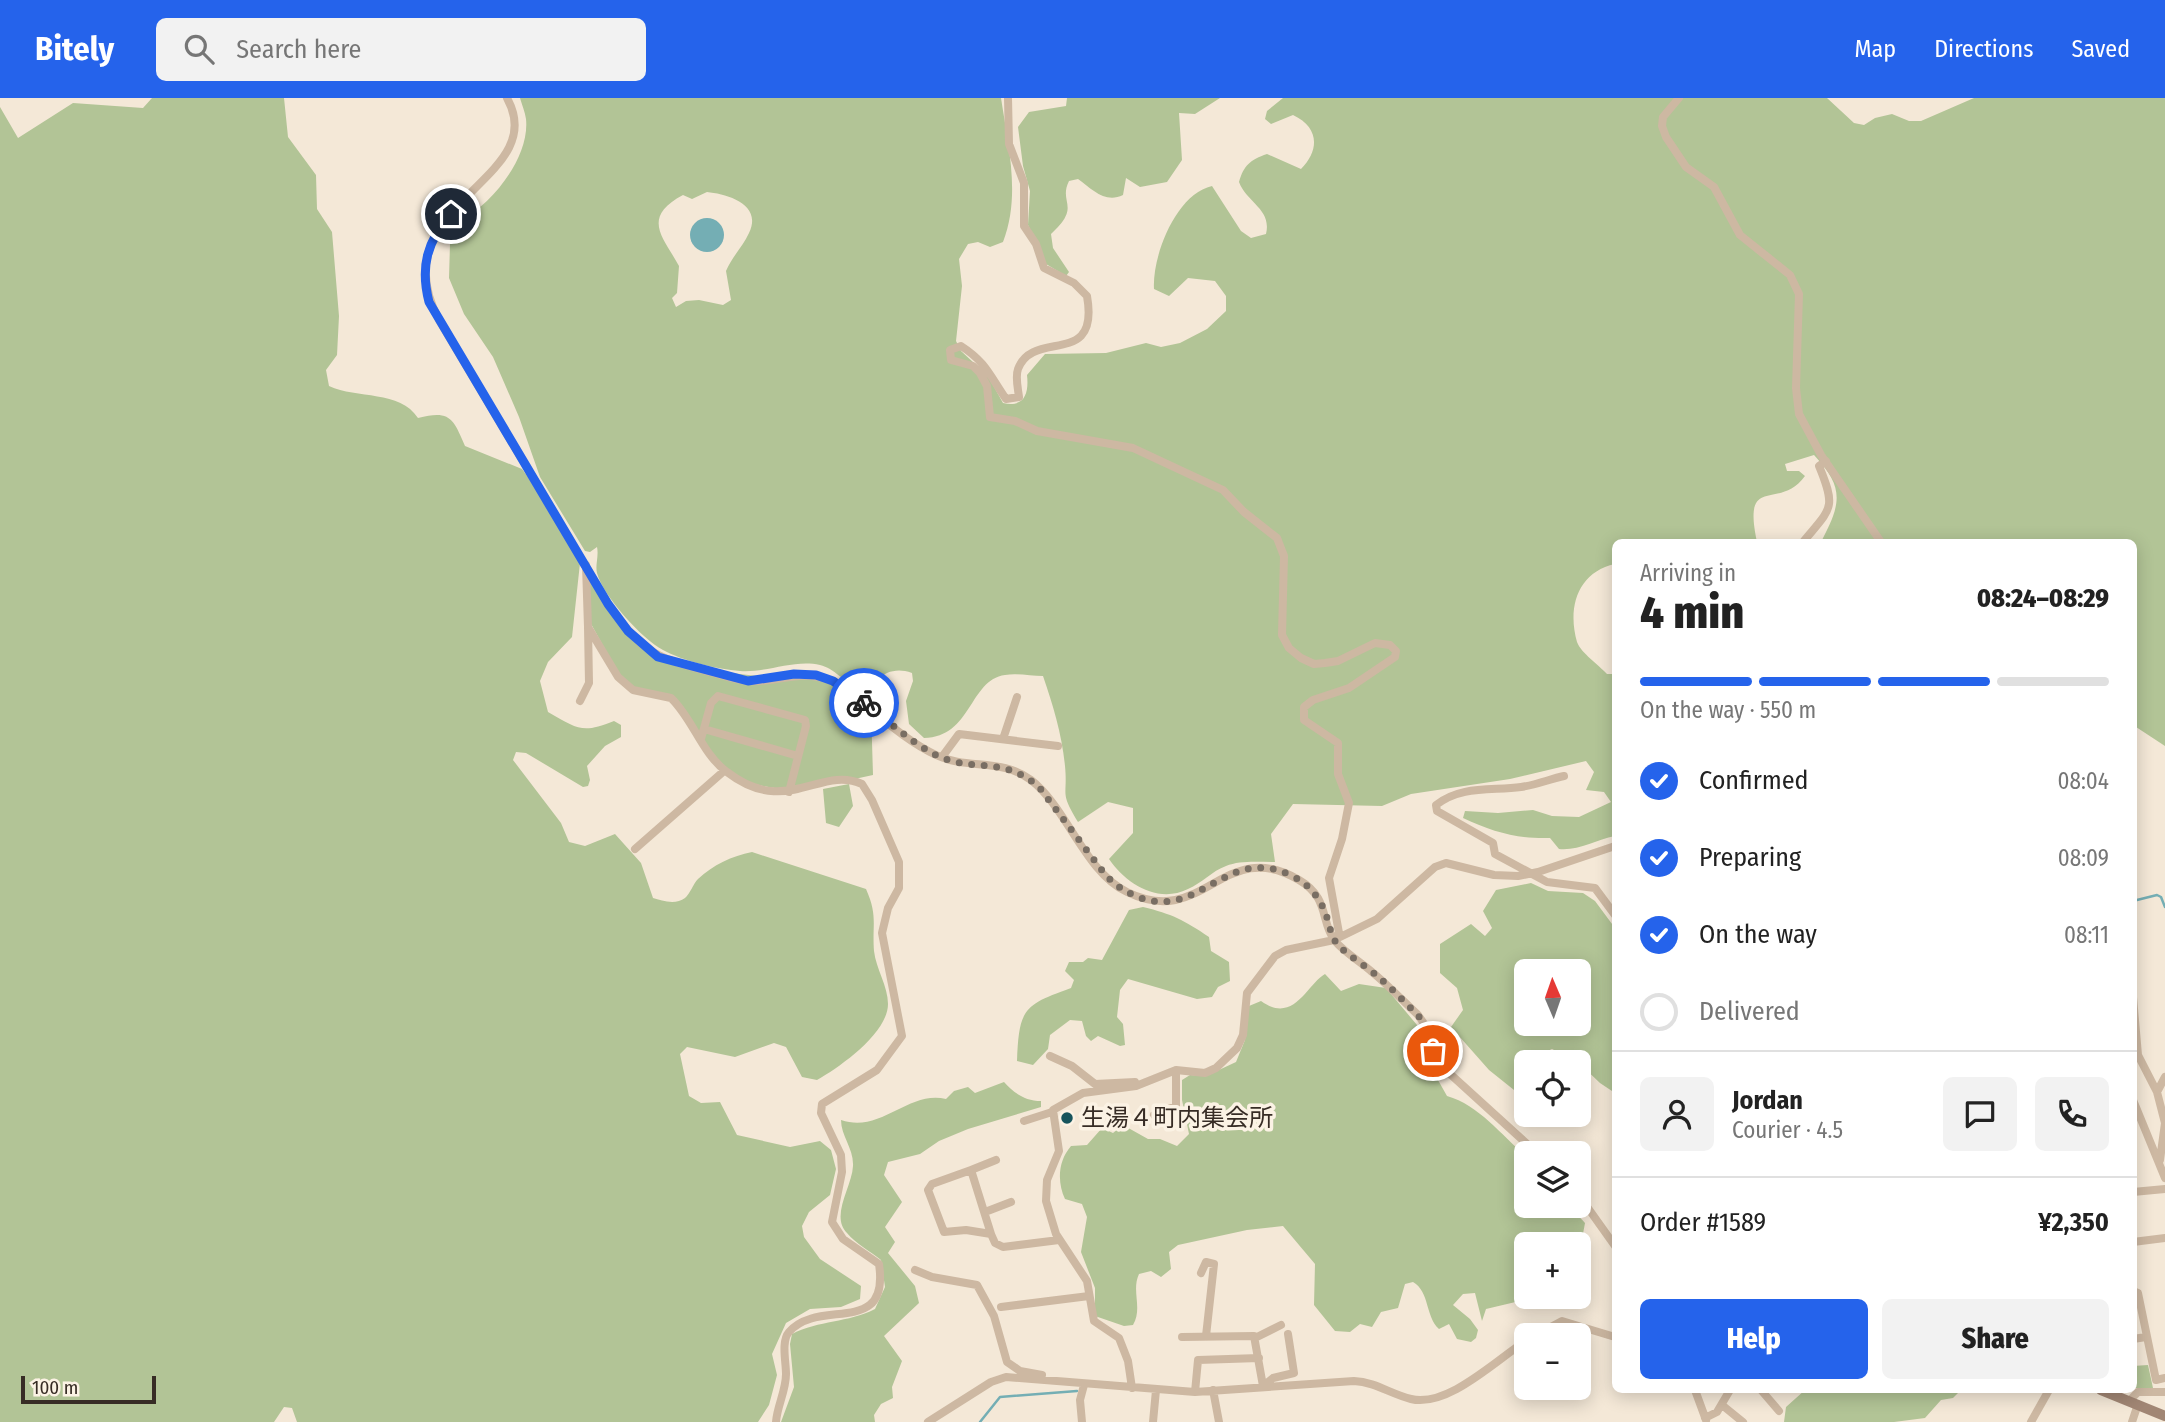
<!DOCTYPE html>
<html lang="en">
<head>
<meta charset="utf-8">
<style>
	body { margin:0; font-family:"Fira Sans Condensed","Noto Sans JP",sans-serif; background:#f2f2f2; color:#222; height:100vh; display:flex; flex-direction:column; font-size:26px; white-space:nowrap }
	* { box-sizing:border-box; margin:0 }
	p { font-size:23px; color:#767676 }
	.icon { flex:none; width:38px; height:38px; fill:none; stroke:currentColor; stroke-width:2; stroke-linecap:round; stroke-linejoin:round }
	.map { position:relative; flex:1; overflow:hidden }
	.details { position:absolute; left:1612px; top:441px; width:525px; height:854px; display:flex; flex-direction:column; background:#fff; border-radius:10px; box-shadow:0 4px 18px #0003 }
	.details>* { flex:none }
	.needle { width:46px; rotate:358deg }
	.fabs { position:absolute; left:1514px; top:861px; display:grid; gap:14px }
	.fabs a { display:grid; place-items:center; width:77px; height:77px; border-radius:10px; background:#fff; box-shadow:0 4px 18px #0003; font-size:35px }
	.scale { position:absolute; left:21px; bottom:18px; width:135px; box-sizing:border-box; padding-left:7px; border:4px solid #372c25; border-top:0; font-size:19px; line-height:24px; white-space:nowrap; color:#372c25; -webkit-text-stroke:5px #fbf2e4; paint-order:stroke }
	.pin { position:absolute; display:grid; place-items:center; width:60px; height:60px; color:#fff; margin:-30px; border:4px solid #fff; border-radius:50%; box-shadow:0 2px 7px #0007 }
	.courier { position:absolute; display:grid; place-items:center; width:70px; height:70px; margin:-35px; border:5px solid #2563eb; border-radius:50%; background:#fff; color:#222; box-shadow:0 2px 9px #0007 }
	.headline em { font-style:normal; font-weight:800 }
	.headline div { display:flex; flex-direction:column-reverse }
	.headline { display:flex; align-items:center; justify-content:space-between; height:119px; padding:0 28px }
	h1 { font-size:46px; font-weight:800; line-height:52px }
	.bar { display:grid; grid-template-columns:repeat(4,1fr); gap:10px 7px; align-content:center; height:84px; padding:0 28px }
	.bar i { height:9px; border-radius:5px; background:#e0e0e0 }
	.bar .selected { background:#2563eb }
	.bar p { grid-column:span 4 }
	.line { display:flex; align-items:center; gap:18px; padding:0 28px; border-top:2px solid #e0e0e0 }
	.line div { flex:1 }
	.round { display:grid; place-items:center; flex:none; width:74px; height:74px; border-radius:10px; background:#f2f2f2 }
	ol { padding:0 28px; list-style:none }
	li { display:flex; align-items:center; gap:21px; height:77px }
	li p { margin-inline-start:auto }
	li .icon { padding:7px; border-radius:50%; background:#2563eb; color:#fff; stroke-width:4 }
	li:last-child { color:#767676 }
	li i { width:38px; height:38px; border:4px solid #e0e0e0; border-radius:50% }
	.button { display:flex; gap:14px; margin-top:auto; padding:14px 28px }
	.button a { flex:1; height:80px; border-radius:10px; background:#2563eb; color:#fff; font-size:28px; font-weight:800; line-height:80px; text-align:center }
	.button a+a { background:#f2f2f2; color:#222 }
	header { display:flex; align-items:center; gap:42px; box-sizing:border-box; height:98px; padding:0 35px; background:#2563eb; color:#fff }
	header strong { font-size:33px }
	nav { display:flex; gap:38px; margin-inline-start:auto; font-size:24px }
	.search { width:490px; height:63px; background:#f2f2f2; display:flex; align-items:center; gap:18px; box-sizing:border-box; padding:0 24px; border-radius:10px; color:#767676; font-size:26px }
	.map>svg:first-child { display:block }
	.green { fill:#b2c496; fill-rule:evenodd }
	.water { fill:#74aeb4 }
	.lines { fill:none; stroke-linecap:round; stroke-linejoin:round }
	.stream { stroke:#74aeb4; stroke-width:2.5 }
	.street { stroke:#cdb8a2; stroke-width:8 }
	.secondary { stroke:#a18674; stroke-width:10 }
	.done { stroke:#796e63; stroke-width:7; stroke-dasharray:0 12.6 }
	.route { stroke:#2563eb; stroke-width:9 }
	.poi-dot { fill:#17545c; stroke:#fbf2e4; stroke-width:2.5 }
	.labels { text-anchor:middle; stroke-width:7; stroke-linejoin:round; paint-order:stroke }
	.poi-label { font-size:24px; fill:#372c25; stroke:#fbf2e4; text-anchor:start }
</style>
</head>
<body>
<header>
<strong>Bitely</strong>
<div class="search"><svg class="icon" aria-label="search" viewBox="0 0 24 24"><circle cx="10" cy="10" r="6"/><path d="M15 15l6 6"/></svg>Search here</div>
<nav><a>Map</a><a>Directions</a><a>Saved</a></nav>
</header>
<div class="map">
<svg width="2165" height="1324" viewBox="0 0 2165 1324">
	<rect width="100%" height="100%" fill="#f4e8d7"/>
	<path class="green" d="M152 0H284L288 39 316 77 317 111 332 134 339 218 337 257 326 272 329 288C357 301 400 292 418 320 450 312 453 320 465 348L522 371 537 391 580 465 572 539 548 564 540 583 548 614C578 631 582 636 614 623L621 627V639L605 648 587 668 590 682 588 688 583 689 526 655 516 654 513 662 561 725 569 744 585 748 615 736 641 765 653 800C662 803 676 807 685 800 690 796 693 786 698 781 713 767 732 758 752 754L866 791C878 818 872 826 874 853 876 871 888 888 888 906 888 935 840 969 817 982L802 979 786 949 774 945 735 959 687 949 680 956 689 998 701 1005 720 1004 737 1037 790 1049 820 1043 831 1052 836 1071 830 1097 809 1114 802 1128 804 1139 820 1161 861 1188 860 1201 841 1209 810 1211 786 1225 772 1256 777 1277 769 1307 758 1324H297L292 1310 284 1309 274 1324H0V9L18 40 73 5 143 10Z
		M520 0H1001C1008 47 1021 98 1003 144L990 149 978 144 968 146 959 161 962 188 956 243 961 253 988 278 1003 305C1025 310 1029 295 1027 277L1045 256 1106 255 1146 245 1161 249 1180 245 1207 231 1226 213V198L1215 183 1188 180 1169 198 1154 191C1152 158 1176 96 1212 88L1241 133 1251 140 1266 136C1272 111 1247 105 1239 84 1244 67 1250 62 1267 56L1301 71C1320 52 1319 29 1293 17L1271 26 1265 21 1267 13 1283 0H1827L1854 25 1864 27 1875 20 1892 16 1909 23H1921L1974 0H2165V648L2133 627V444H1821C1841 406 1845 390 1814 357L1785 366 1787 373H1799L1805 378C1779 414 1742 374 1757 444H1615V466C1578 474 1567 509 1577 544 1581 555 1599 567 1607 576H1615V738C1596 742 1578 753 1559 751L1550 740C1517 741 1493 734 1463 720L1465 713 1498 715 1533 712 1552 718 1579 719 1611 704 1604 694 1586 692 1594 674 1586 663 1510 681 1411 696 1382 708 1293 706 1271 736 1275 764C1259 764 1240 762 1226 768 1212 773 1202 785 1188 791 1158 806 1126 786 1109 761L1133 735V710L1108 704 1078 724C1059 693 1068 699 1065 668 1062 637 1053 607 1043 578 1031 578 1017 575 1005 577 969 582 972 639 924 640L909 626 906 603 913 583 912 575C883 565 876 590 857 587 844 585 834 570 820 567 794 561 767 575 740 573 717 571 683 563 663 552 642 541 603 498 597 475 595 467 599 458 597 449L590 454 585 453 540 379 519 319 493 259 464 216 449 180 450 146 461 122C492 106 530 59 526 21 525 14 522 7 520 0ZM707 94C727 96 763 106 749 135 743 148 732 159 726 173L731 202 723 207 699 202 686 203 676 209 672 200 677 195 679 168C664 140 640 120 683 97L692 101Z
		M1067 0H1220L1195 16 1179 15 1182 62 1167 84 1140 89 1126 80 1123 97C1105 106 1092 91 1078 81L1069 83C1058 105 1082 108 1051 136L1053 150 1069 174 1066 178 1046 166 1028 127 1030 93 1023 68 1018 29 1029 14 1066 8Z
		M585 472 645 550 678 569 774 580 805 576 833 583 871 610 873 677C823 687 767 706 723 668 703 651 688 621 672 599L636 593 618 575 590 524Z
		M849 686 853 708 839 729 826 725 823 691Z
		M1531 785 1548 793 1583 795 1595 803 1615 830V995L1600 985 1578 964 1552 951 1534 959 1532 964H1526V989L1519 996 1489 972 1451 929 1463 912 1457 890 1440 875V846L1471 826 1485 838 1492 830 1483 813 1496 792ZM1526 873H1578V926H1526Z
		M1143 809C1172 816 1184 822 1209 839L1211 853 1229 864 1230 883 1218 889 1212 899 1197 901 1128 881 1120 892 1117 919 1123 926 1125 947 1120 948 1098 938 1091 943 1086 938 1082 923 1070 922 1050 937 1048 951 1033 967 1017 963C1019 910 1024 907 1071 890L1074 882 1065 873 1069 864H1083L1088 860 1102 862 1129 812Z
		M1325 876 1341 893 1359 886 1386 890 1417 927 1422 941 1421 952 1447 998C1479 1007 1501 1037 1526 1058V1108C1549 1108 1570 1106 1585 1125L1580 1152 1578 1146H1526V1199H1537L1486 1211 1482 1223 1475 1195 1463 1196 1453 1207 1470 1221 1478 1232 1476 1240 1471 1244 1457 1241 1449 1226 1439 1231C1425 1218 1430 1194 1413 1184L1405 1186 1398 1210 1381 1214 1372 1229 1360 1226 1350 1234 1335 1233 1314 1207 1315 1166 1283 1128 1247 1132 1178 1147 1169 1154 1171 1171 1161 1179 1151 1173 1139 1176C1131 1193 1143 1210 1133 1227L1124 1228 1095 1218V1190L1081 1154 1087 1119 1082 1106 1065 1101C1057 1084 1058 1063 1071 1048L1087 1047 1102 1030 1113 1035 1123 1027 1148 1041H1160L1177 1048 1189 1036 1182 1002V982L1190 977 1206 978 1236 964 1245 942 1249 908 1261 903C1294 927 1307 886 1325 876Z
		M1004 984C1014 995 1025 1003 1041 1003V1009L968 1031 939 1043 920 1056 888 1064 884 1077 902 1104 885 1129 895 1144 888 1155 915 1188 919 1205 884 1238 902 1263 892 1289 893 1300 881 1306 874 1317 875 1324H781L794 1289 790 1246 792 1236C819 1222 848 1225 875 1211L885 1189 881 1162C870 1153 856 1146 847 1135 830 1118 852 1089 853 1068 854 1051 841 1038 841 1022 881 1036 908 992 946 1001L954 993 968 989 975 995Z
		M2148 1267 2153 1290H2133V1268Z
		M1805 1292H1961L1953 1300 1941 1302 1925 1320 1894 1324H1784L1786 1309Z"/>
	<path class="water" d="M690 137a17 17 0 1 1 34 0a17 17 0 1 1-34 0Z"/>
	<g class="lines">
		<path class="stream" d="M2133 803 2157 797 2161 799 2165 809
			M980 1324 1000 1299 1077 1293"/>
		<path class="street" d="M507 0C553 83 377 105 439 222L608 506C642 553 651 558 706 573 720 576 735 582 748 583 782 585 796 570 833 583 868 606 898 639 936 657 967 672 1002 660 1031 682 1067 710 1085 774 1127 794 1205 832 1223 737 1299 782 1330 800 1320 824 1335 843 1345 855 1361 864 1372 874 1388 887 1403 903 1418 917L1425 927 1438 965 1537 1055
			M1008 0 1009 46 1024 85V128L1036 146 1044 170 1074 185 1087 198C1100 271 1033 230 1018 271 1015 279 1018 291 1019 299L1006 301C990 278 986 264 961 248L950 252 951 262 973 268 980 275 987 288 990 319 1015 323 1037 333 1133 350 1223 392 1244 414 1277 440 1284 458 1282 537 1289 550 1301 560 1314 566 1325 565 1338 563 1375 545 1390 547 1396 553 1395 559 1349 590 1313 602 1304 609V622L1338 645V676L1349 705 1342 741 1329 780 1339 835 1334 842
			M1679 0 1663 19 1662 28 1666 39 1686 69 1714 89 1740 137 1790 177 1799 196 1796 290 1799 316 1821 357 1881 444
			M1803 444C1831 410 1837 411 1819 368L1826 363
			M586 467 588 529 618 579 633 592 671 600C693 621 702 656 727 674 787 720 820 667 862 686L872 702 899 764V790L888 810 882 835 902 938 877 972 822 1006 821 1015 841 1057 842 1074 832 1124 843 1141 879 1166C890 1240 819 1199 789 1234 781 1243 786 1264 786 1276 786 1293 777 1308 776 1324
			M580 603 589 585 588 529
			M704 631 798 658
			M701 641 711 605 718 598 805 622 806 628 789 694
			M1003 641 1017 599
			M942 659 959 636 1058 648
			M1564 678C1550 681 1536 687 1521 689 1492 693 1461 687 1436 707L1437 713 1493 745 1495 756 1547 784 1595 790 1615 817
			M635 751 724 673
			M2133 899 2138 957 2157 994
			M1050 958 1072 968 1095 986 1135 984
			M2133 1002 2165 1080
			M1154 1017 1176 1008V972
			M1024 1023 1052 1014
			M2160 1062 2165 1025 2157 994 2165 979
			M971 1072 991 1136 966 1132 944 1134 928 1092 932 1086Z
			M971 1072 996 1062
			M2133 1094 2165 1091
			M1578 1096 1615 1148
			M985 1114 1011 1104
			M991 1136 995 1145 1003 1149 1059 1142
			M2133 1144 2165 1140
			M915 1172 932 1179 977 1187 994 1218 1007 1264 1020 1273 1042 1277
			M1201 1175 1206 1164 1214 1166 1206 1238
			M2133 1193 2138 1195 2156 1282 2165 1280
			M1001 1209 1089 1198
			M1536 1237 1562 1223 1615 1239
			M1182 1239 1254 1238 1263 1288 1273 1280 1294 1275 1288 1236
			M1255 1240 1281 1227
			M2133 1241 2146 1239
			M1132 1290 1128 1263 1119 1240 1094 1223 1087 1183 1056 1136 1046 1103 1047 1082 1059 1053 1053 1012 1083 995 1136 988 1176 972 1205 975 1216 970 1237 950 1243 937 1247 895 1275 858 1286 852 1334 842 1377 821 1435 769 1446 765 1494 777 1518 778 1538 774 1615 748
			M1213 1292 1219 1324
			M1695 1292 1706 1322
			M1761 1292 1779 1313
			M1195 1294 1198 1262 1259 1260
			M2130 1302 2138 1294H2165
			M1722 1307 1743 1324
			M1705 1320 1717 1314 1730 1292
			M928 1324 991 1284 1006 1279 1195 1294 1354 1283C1375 1284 1391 1296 1411 1301 1448 1310 1497 1261 1526 1243
			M1082 1324 1080 1302 1084 1287
			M1153 1324 1156 1292
			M2031 1324 2049 1292
			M2132 1324 2138 1306"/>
		<path class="secondary" d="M2101 1292 2165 1318"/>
	</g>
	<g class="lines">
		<path class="done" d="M864 605C888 622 910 644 936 657 974 676 1000 656 1039 689L1104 775C1114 787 1124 793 1138 799 1198 823 1226 748 1288 776 1309 785 1322 801 1328 823 1330 828 1331 838 1335 843 1344 856 1364 866 1376 877 1391 889 1404 904 1418 917L1425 928 1433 953"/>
		<path class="route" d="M451 116C427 143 420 169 429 204L608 506 628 533 658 559 748 583 794 576 816 577 833 583 864 605"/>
	</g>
	<circle class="poi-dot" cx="1067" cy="1020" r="7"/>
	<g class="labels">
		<g class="poi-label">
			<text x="1081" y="1028">生湯４町内集会所</text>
		</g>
	</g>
</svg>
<div class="fabs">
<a><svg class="needle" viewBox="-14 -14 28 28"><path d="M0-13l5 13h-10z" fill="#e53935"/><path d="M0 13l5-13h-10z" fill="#767676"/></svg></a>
<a><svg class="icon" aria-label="locate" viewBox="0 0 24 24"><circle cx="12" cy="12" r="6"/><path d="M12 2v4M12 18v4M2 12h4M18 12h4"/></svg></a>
<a><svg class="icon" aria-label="layers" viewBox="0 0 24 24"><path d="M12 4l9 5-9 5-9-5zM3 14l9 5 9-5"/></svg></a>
<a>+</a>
<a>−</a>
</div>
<div class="scale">100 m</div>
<div class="pin" style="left:1433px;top:953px;background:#ea580c"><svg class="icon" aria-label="bag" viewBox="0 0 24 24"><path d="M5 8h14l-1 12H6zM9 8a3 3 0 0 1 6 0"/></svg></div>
<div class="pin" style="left:451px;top:116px;background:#1f2937"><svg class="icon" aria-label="home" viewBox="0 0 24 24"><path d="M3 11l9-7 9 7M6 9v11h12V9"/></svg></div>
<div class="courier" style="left:864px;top:605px"><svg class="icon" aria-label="bike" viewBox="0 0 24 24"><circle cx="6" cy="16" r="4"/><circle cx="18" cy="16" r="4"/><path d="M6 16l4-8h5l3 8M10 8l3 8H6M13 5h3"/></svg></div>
<section class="details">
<div class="headline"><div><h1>4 min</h1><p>Arriving in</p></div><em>08:24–08:29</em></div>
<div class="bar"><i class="selected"></i><i class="selected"></i><i class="selected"></i><i></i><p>On the way · 550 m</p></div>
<ol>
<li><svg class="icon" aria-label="check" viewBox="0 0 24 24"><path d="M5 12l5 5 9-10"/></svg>Confirmed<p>08:04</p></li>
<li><svg class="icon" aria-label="check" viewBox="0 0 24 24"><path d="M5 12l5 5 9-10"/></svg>Preparing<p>08:09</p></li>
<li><svg class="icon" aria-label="check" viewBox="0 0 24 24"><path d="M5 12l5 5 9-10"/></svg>On the way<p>08:11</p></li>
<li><i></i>Delivered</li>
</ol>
<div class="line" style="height:126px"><a class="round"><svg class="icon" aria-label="person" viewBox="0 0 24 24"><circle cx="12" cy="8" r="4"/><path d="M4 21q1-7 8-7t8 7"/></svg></a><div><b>Jordan</b><p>Courier · 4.5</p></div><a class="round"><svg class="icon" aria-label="chat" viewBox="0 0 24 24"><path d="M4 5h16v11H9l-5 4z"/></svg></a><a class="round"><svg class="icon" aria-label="phone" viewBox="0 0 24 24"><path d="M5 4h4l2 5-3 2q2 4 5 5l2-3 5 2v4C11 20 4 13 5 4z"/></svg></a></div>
<div class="line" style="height:91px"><div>Order #1589</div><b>¥2,350</b></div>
<div class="button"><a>Help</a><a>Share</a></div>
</section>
</div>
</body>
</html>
